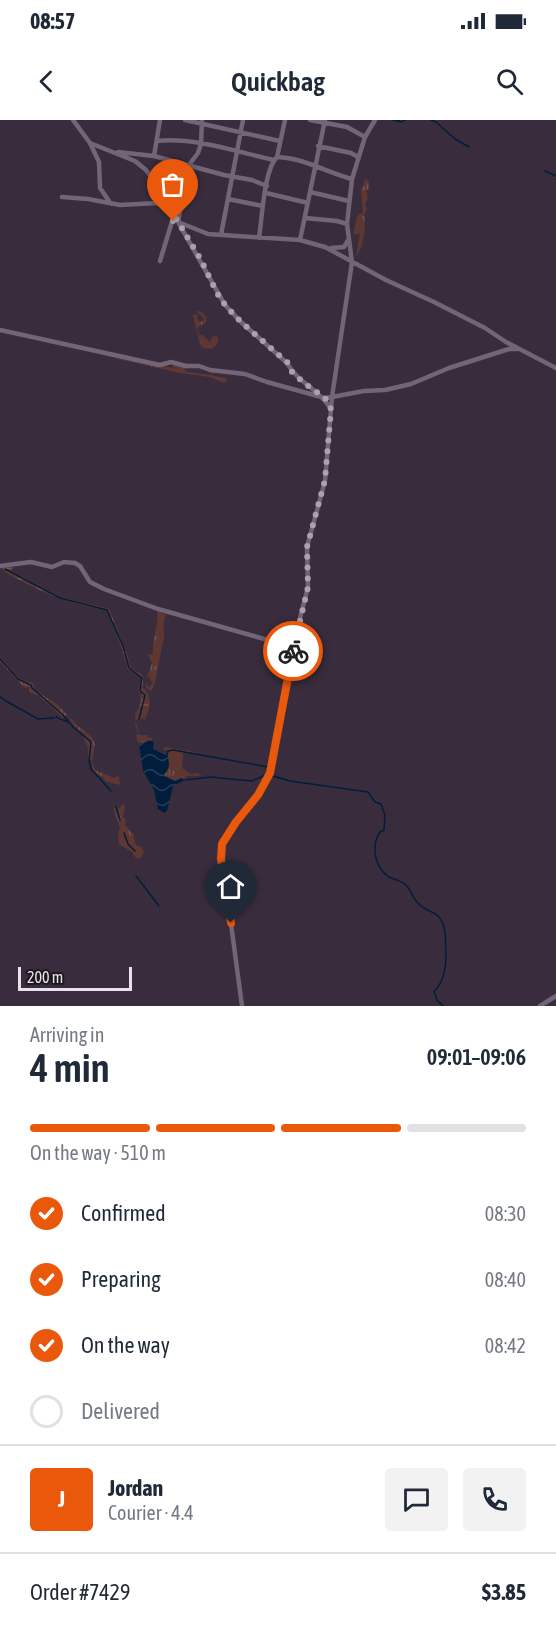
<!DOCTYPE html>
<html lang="en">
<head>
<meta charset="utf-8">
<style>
	body { margin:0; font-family:"Asap Condensed",sans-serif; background:#f2f2f3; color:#1f2937; height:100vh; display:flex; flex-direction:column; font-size:22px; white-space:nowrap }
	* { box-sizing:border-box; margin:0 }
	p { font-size:20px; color:#747a83 }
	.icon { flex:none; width:33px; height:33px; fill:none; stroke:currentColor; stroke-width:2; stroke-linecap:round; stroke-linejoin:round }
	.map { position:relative; height:886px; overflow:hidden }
	.drawer { display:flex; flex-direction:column; background:#fff; flex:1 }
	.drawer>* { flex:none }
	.scale { position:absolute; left:18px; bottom:15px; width:114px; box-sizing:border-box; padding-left:6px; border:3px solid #e9e1eb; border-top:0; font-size:16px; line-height:21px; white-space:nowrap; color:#e9e1eb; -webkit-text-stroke:4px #1d181f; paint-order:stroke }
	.pin { position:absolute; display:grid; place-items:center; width:51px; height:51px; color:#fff; margin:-62px -26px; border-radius:50% 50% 50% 0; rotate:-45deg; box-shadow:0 0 6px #0007 }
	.pin .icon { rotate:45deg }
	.courier { position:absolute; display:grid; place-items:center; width:60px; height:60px; margin:-30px; border:4px solid #ea580c; border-radius:50%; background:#fff; color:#222; box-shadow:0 2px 8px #0007 }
	.overview em { font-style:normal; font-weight:600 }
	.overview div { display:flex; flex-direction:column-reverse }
	.overview { display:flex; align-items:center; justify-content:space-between; height:102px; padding:0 30px }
	h1 { font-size:39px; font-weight:600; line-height:45px }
	.bar { display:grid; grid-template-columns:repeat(4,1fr); gap:9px 6px; align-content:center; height:72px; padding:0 30px }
	.bar i { height:8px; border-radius:4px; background:#e0e1e3 }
	.bar .selected { background:#ea580c }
	.bar p { grid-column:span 4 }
	.line { display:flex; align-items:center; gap:15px; padding:0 30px; border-top:2px solid #e0e1e3 }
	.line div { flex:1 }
	.round { display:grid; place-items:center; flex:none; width:63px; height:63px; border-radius:6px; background:#f2f2f3 }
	ol { padding:0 30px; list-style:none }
	li { display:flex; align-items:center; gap:18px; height:66px }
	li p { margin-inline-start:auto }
	li .icon { padding:6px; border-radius:50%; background:#ea580c; color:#fff; stroke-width:4 }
	li:last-child { color:#747a83 }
	li i { width:33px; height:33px; border:3px solid #e0e1e3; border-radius:50% }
	.status { display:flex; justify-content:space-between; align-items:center; height:42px; padding:0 30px; background:#fff; direction:ltr }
	.status svg { height:16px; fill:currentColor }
	header { display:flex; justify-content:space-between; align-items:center; height:78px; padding:0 30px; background:#fff; font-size:27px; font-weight:600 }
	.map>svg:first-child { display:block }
	.grass { fill:url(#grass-tufts) }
	.wetland { fill:url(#wetland-marsh) }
	.water { fill:url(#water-waves) }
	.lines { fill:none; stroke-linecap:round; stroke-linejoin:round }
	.stream { stroke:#001e3c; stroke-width:1.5 }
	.minor { stroke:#726577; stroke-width:4.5 }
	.done { stroke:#aba2ae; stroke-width:6; stroke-dasharray:0 10.8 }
	.route { stroke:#ea580c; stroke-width:8 }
</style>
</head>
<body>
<div class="status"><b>08:57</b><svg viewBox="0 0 49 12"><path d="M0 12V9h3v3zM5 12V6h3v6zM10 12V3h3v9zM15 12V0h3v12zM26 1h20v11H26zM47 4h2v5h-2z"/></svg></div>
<header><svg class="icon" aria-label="back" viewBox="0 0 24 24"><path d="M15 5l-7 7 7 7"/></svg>Quickbag<svg class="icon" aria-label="search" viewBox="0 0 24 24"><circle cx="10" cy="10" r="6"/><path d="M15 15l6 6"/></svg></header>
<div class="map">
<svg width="556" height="886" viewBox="0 0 556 886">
	<defs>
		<pattern id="grass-tufts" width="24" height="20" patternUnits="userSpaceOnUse" patternTransform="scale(1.5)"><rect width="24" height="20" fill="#5e3732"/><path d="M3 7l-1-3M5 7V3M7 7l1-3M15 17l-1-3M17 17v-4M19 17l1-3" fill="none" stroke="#755450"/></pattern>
		<pattern id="wetland-marsh" width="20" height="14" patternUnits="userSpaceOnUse" patternTransform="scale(1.5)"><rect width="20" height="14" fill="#5e3732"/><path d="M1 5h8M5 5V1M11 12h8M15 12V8" fill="none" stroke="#755450"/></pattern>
		<pattern id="water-waves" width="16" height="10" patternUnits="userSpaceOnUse" patternTransform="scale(1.5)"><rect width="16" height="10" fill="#001e3c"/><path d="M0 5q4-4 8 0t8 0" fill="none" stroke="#253e58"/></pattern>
	</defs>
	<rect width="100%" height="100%" fill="#392d3d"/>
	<path class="grass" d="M365 58 369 62V69L366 70 368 78 365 84 367 89 364 94C367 106 363 126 357 136L356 135 360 114H354C355 106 355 100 359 94L363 93 361 68 363 67Z
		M196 191 202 192 206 197 205 203 197 208 199 215H202L210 222 213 216 218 217V223L212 229 203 228 200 224 193 195 197 194V199L200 202 204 200 203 197Z
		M109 237 174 248 172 246 175 244 189 248 182 249 188 252 211 255 213 253V256L226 258 227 261 224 263 210 257 180 253Z
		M157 491 166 495C162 503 164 509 164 517 163 523 161 527 161 532L155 563 151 571 146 568 147 562 148 568 153 563 150 560V557H147L152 543 148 535 153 534C152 518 159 507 157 491Z
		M0 537C10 548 17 561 33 563L35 570 58 585 78 606 91 616 95 624 92 642 95 650 114 658 119 656 120 665 105 661 104 658 93 651 91 638 88 641V628L83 616 92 623C86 613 71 607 69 596H63V599L56 597H63L39 576 29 572V567L25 568 0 542Z
		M164 627 200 633 183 632 182 648 190 654 197 653 202 656H187L184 659 175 661 164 656V654L168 651 167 634 170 630H164Z
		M123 684 125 687 123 697 126 700 125 705 133 714 136 725 142 728 144 733 140 739 135 737 132 732 119 724 118 716 120 707C117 700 115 694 113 687L119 689Z"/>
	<path class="wetland" d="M5 447H13L11 451 60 477 109 489 127 534 131 548 143 555V568C154 577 149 590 145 600L142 598 140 601 139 599 135 600 140 615H148L147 617 152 618V621L138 623 136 614 139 615 135 603V594C141 587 140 581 141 573L138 572 142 558 128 549 113 502 107 490C68 484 43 473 8 454L2 449Z"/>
	<path class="water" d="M150 620 154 622 153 629 168 636 169 646 164 656 175 661 181 658 185 660 173 666 167 691 164 693 158 689 154 670 143 651 139 625Z"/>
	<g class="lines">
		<path class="stream" d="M393 0 401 2
			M398 0 401 2 405 0
			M431 0 436 2 455 19 469 27
			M545 51 556 56
			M5 449 60 478 107 490 123 526 129 548 142 558 140 571 145 575 139 599
			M0 539 18 559 31 565 32 568 63 595 73 607 91 622 89 640 91 649 111 671
			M0 577 5 580
			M6 581 38 599 54 598
			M56 597 68 602
			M167 635 168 631 173 630 268 647
			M273 656 290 661 368 672 375 682 381 684 385 695 384 710 380 712C371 726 374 747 389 757 395 760 401 760 406 765 411 770 413 779 419 784 424 790 433 791 438 796 448 806 445 825 446 837 446 848 443 864 434 871L437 880 443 886
			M185 660 211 657 251 661 266 655
			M116 687 120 700
			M124 713 128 724 135 731
			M136 756 159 786"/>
		<path class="minor" d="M73 0 90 23 135 41 146 50 152 58 166 86 178 102 208 114 300 120 325 127 386 160 434 182 485 208 506 222 556 248
			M185 0 280 21
			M202 0 201 24 198 33 189 45 178 102 225 185 241 202 287 243C298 263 320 270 330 288
			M310 0 347 7 365 17
			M157 21C195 17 237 32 274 40
			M90 23 99 42 100 68 109 81
			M318 26 351 33 358 37
			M118 32 154 36 160 0
			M154 36 224 55 252 60 267 66
			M277 37C304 38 326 52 352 59
			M310 72 349 81
			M266 73 308 83
			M62 77 88 79 120 85 157 83 166 86
			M228 79 263 86
			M305 98 337 101 347 104
			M221 115 243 0
			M259 118C262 99 264 49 277 37L285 0
			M300 120 325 0
			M331 128 344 127 348 120
			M160 141 174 95
			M0 210 160 245 171 242 186 246H199L210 250 245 254 267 262 325 278 332 277 364 271 385 270 411 264 449 248 509 229H517
			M0 446 31 442 52 447 64 442 75 443 80 446 90 462 104 469 158 489 282 524 288 527 293 533
			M242 886 221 729 229 712 258 676 272 648 293 525 308 467 307 427 325 361 332 277 352 142 347 104 352 59 365 17 375 0
			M540 886 556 876"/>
	</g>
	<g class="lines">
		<path class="done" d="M173 101 174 95 201 140 217 173 225 185 241 202 288 243 291 251 304 263 325 278 331 289 325 360 307 427 308 467 293 531"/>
		<path class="route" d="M231 803 221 739 222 724 236 702 258 675 270 653 293 531"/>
	</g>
</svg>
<div class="scale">200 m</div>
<div class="pin" style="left:173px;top:101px;background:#ea580c"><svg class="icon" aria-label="bag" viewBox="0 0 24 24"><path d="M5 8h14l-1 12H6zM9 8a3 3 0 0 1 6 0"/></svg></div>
<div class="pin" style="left:231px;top:803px;background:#1f2937"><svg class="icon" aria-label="home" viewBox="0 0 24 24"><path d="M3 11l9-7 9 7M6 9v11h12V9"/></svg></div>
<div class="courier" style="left:293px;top:531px"><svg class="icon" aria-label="bike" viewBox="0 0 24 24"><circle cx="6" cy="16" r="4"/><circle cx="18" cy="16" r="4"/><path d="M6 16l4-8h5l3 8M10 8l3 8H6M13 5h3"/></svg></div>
</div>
<section class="drawer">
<div class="overview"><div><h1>4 min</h1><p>Arriving in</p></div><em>09:01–09:06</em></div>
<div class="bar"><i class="selected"></i><i class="selected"></i><i class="selected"></i><i></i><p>On the way · 510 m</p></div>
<ol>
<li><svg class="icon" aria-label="check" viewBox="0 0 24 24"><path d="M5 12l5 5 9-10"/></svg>Confirmed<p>08:30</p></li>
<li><svg class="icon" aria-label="check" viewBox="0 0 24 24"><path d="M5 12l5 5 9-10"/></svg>Preparing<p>08:40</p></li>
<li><svg class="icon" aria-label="check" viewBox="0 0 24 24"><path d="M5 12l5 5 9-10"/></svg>On the way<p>08:42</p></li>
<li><i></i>Delivered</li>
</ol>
<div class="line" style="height:108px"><b class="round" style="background:#ea580c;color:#fff">J</b><div><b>Jordan</b><p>Courier · 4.4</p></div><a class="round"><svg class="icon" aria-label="chat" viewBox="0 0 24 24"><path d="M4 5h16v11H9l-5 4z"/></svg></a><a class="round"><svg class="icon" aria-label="phone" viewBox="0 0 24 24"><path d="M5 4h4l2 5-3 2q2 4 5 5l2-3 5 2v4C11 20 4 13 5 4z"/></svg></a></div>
<div class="line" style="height:78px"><div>Order #7429</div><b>$3.85</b></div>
</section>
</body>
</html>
